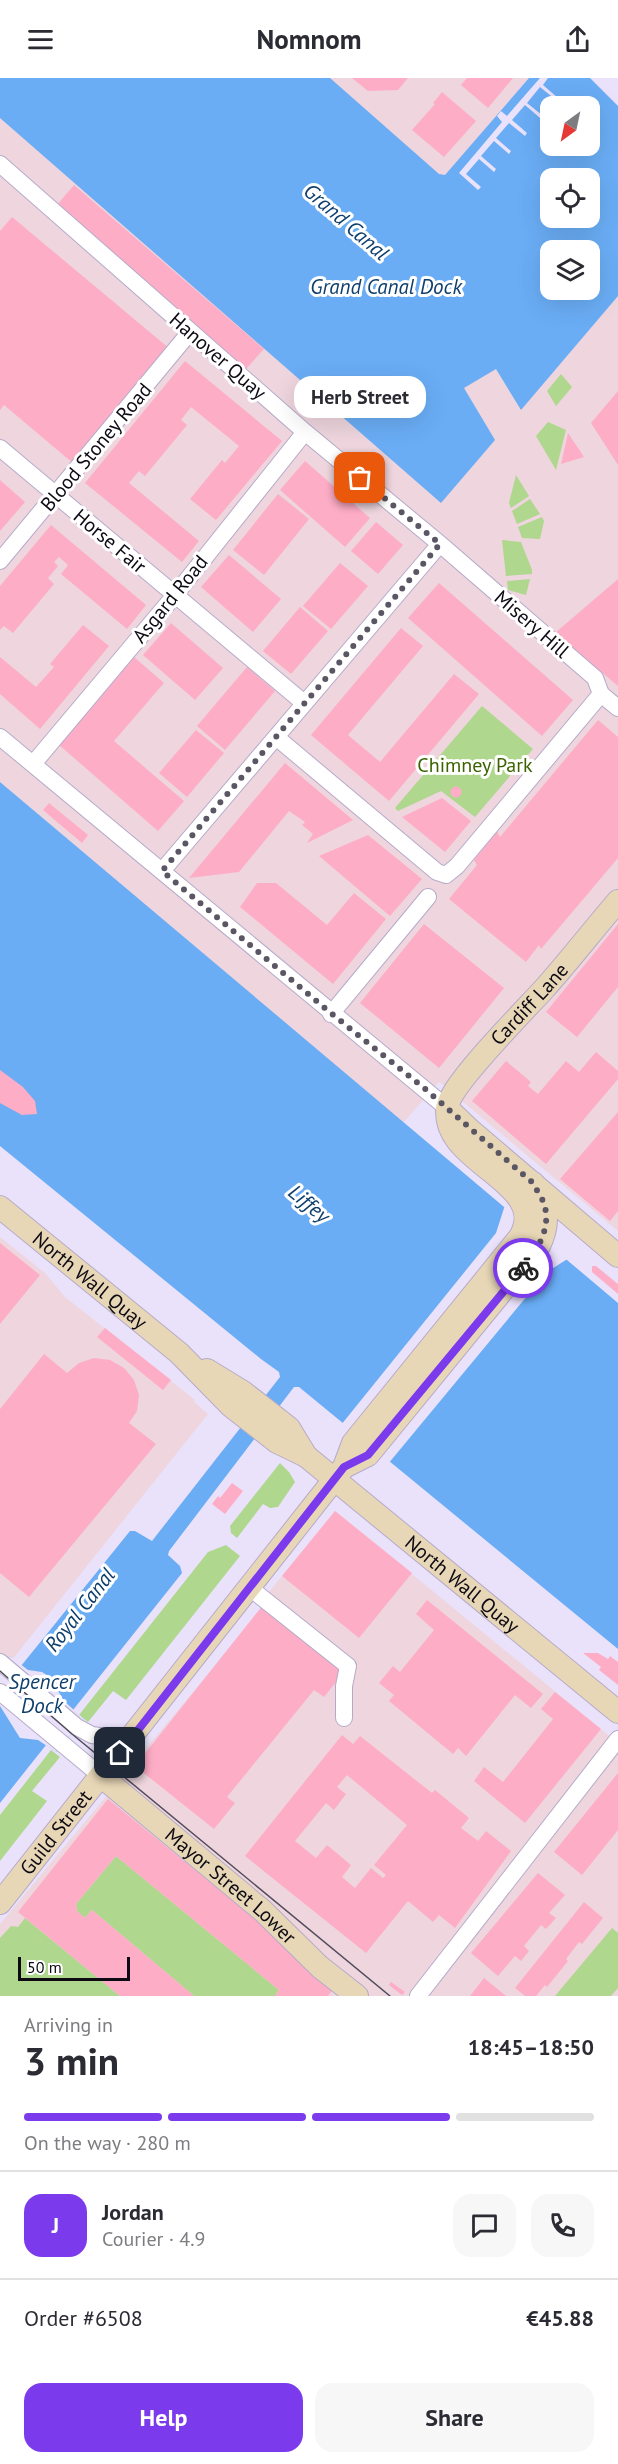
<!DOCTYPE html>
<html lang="en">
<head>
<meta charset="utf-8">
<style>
	body { margin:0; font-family:"PT Sans",sans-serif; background:#f7f7f7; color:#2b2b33; height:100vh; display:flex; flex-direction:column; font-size:22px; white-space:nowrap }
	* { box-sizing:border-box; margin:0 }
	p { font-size:20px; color:#7c7c81 }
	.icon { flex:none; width:33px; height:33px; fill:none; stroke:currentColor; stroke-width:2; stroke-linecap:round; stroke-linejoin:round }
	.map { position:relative; height:1918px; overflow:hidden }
	.side { display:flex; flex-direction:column; background:#fff; flex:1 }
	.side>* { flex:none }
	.needle { width:39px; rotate:213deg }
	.controls { position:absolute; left:540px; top:18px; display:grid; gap:12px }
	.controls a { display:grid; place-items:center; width:60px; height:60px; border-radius:12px; background:#fff; box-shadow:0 6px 24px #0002; font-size:30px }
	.scale { position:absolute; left:18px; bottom:15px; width:112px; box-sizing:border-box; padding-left:6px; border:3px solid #0d0a13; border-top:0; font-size:16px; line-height:21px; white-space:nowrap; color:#0d0a13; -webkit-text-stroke:4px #fff; paint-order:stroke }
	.pin { position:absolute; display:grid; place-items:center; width:51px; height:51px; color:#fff; margin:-26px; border-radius:12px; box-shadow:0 3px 9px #0006 }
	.courier { position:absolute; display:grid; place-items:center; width:60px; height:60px; margin:-30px; border:4px solid #7c3aed; border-radius:50%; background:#fff; color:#222; box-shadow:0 2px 8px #0007 }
	.bubble { position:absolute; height:42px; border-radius:18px; background:#fff; box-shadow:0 6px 24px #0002; font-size:20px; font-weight:800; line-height:42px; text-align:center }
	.head em { font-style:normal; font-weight:800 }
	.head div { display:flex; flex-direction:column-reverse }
	.head { display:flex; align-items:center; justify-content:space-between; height:102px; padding:0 24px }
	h1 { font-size:39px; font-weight:800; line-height:45px }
	.bar { display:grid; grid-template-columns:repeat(4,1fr); gap:9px 6px; align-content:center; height:72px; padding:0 24px }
	.bar i { height:8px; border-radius:4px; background:#e1e1e2 }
	.bar .current { background:#7c3aed }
	.bar p { grid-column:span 4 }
	.line { display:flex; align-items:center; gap:15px; padding:0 24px; border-top:2px solid #e1e1e2 }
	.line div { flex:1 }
	.round { display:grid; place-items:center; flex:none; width:63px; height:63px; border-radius:18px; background:#f7f7f7 }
	.button { display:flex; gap:12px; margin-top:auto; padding:12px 24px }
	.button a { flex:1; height:69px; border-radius:18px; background:#7c3aed; color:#fff; font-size:24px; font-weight:800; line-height:69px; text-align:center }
	.button a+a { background:#f7f7f7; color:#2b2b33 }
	header { display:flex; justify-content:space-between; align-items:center; height:78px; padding:0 24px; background:#fff; font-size:27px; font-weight:800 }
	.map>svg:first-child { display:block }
	.commercial { fill:#eed5de; fill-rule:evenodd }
	.green { fill:#afd78d }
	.water { fill:#6aadf5; fill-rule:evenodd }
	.pier { fill:#eae2fb }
	.building { fill:#feadc7; fill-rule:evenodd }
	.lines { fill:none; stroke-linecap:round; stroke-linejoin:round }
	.street-casing { stroke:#b5abc9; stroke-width:18 }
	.secondary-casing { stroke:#b5abc9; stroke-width:24 }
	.street { stroke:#fff; stroke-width:16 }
	.secondary { stroke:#e8d7b7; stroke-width:22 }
	.tram { stroke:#514d5b; stroke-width:1.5 }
	.done { stroke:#5a5664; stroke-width:6; stroke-dasharray:0 10.8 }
	.route { stroke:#7c3aed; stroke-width:8 }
	.labels { text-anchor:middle; stroke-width:6; stroke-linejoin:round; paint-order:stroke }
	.street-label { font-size:20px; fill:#0d0a13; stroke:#fff }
	.park-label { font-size:20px; fill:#3c6300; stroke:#fff }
	.water-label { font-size:21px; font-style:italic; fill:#0f3f6d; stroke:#fff }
</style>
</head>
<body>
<header><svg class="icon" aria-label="menu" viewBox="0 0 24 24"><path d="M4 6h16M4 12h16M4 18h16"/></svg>Nomnom<svg class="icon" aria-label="share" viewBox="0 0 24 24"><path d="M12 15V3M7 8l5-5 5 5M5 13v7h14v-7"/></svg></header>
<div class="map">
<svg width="618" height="1918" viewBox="0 0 618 1918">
	<rect width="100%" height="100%" fill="#eae2fb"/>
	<path class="commercial" d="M0 0H591L618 27V1153L439 1004 403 1045 0 704ZM550 28H590V68H550ZM550 100H590V140H550ZM550 172H590V212H550Z
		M0 1159 45 1195 65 1219 195 1322 194 1324 208 1336 0 1597Z
		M335 1433 618 1665V1918H8L0 1912V1846L198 1608 263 1528 260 1525Z"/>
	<path class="green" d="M561 296 572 309 556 328 547 313Z
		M548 344 566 352 556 392 536 358Z
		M516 397 529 418 511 430 509 425Z
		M530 421 540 436 517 446 512 433Z
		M542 439 544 443 540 461 522 460 518 449Z
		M502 462 521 464 532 492V496L506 498Z
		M530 501 526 517 508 512 507 503Z
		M482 628 533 671 475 739 441 713 398 733 395 730Z
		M280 1385 289 1394 295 1404 278 1429 270 1430 263 1426 237 1460 231 1455 230 1448Z
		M226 1467 240 1478 126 1622 113 1613 88 1644 79 1637 208 1474Z
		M51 1672 60 1679 32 1713 47 1723 0 1783V1737Z
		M116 1778 279 1912 275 1918H194L92 1832 85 1840 77 1833 76 1826Z
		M25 1840 120 1918H0V1860L11 1848 18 1849Z
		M612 1850 618 1855V1910L611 1918H555Z"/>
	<path class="water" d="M0 0H330L439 96 445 97 529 0H618V218L521 332 496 291 464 310 495 362 441 425 0 40ZM550 28H590V68H550ZM550 100H590V140H550ZM550 172H590V212H550Z
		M0 704 618 1225V1571L299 1309H294L169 1473 168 1477 180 1488 182 1495 73 1632 84 1641 56 1674 46 1667 0 1725V1590L10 1578 21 1588 130 1453H135L152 1463 280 1299 279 1294 261 1281 0 1068Z"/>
	<path class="pier" d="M540 0H548L543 7 558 20 556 22 540 9 527 25 542 37 540 40 525 27 512 42 527 55 525 58 509 45 496 60 511 73 509 76 494 63 481 78 496 91 494 94 479 81 466 96 481 109 478 112 459 95 502 44 497 38 501 33 507 38Z
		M590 0H618V28Z
		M505 1127 569 1180 547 1194 388 1386 341 1347 496 1155Z
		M10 1578 28 1592 42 1594 50 1599 64 1623 84 1641 56 1674 38 1662 20 1660 0 1628V1590Z"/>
	<path class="building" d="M352 0H408L398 12 368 13Z
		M467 0H513L488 30 461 7Z
		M442 14 476 43 444 79 412 52 435 26 433 25Z
		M74 107 264 271 246 291 57 127Z
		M12 139 170 271 74 386 4 327 0 332V153Z
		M185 283 282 363 216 442 190 421 222 382 225 385 239 368 191 329 181 342 187 347 145 398 139 393 129 405 199 463 182 484 85 405Z
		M618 313V387L591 345Z
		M568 355 584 379 561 386Z
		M305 383 370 440 345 469 280 412Z
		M0 402 25 424 0 453Z
		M278 416 309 441 264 497 233 472Z
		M376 444 403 467 378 496 351 473Z
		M51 447 146 527 127 551 61 496 68 487 59 479 54 484 58 488 48 500 54 506 13 555 4 548 0 552V508Z
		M229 477 281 521 253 554 201 509Z
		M340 485 368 508 331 551 303 528Z
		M618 501V608L555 555Z
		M439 505 573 622 542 658 408 540Z
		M300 529 328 553 291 596 263 573Z
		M171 545 223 590 195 622 143 577Z
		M83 547 109 568 40 651 0 616V579L36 609 54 589 50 586Z
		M401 550 423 568 348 657 380 684 454 596 479 616 389 723 311 657Z
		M134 579 164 605 114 663 184 723 158 753 58 666Z
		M247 589 275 613 225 672 197 648Z
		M598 642 618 659V780L541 871 539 867 526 884 449 821 477 787 474 782 497 753 500 759Z
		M196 652 224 675 187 719 159 695Z
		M285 685 353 742 307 765 313 756 302 747 305 744 289 733 239 794 189 800Z
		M450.5 714a5.5 5.5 0 1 1 11 0a5.5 5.5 0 1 1-11 0Z
		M442 720 471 743 445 774 402 739Z
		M49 725 88 757 82 765 43 732Z
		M368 757 422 801 390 838 319 778Z
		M257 805H276L327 847 354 815 386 841 333 906 240 829Z
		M424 846 504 910 439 990 360 925Z
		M618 846V909L577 959 546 934Z
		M596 974 618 993V1001L546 1086 472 1023 506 983 531 1004 528 1008 538 1016 566 983 579 994Z
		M0 992 23 1009 35 1023 37 1036 22 1037 0 1025Z
		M618 1034V1133L610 1143 560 1101Z
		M0 1165 40 1197 0 1246Z
		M592 1188H596L618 1206V1216L592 1194Z
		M105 1250 171 1302 163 1312 97 1259Z
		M44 1276 67 1295 79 1285 94 1280 110 1282 124 1290 134 1302 139 1317 137 1333 129 1345 156 1366 29 1519 0 1495V1331Z
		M232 1405 243 1413 225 1436 212 1426 218 1418 220 1420Z
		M335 1433 412 1495 359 1560 282 1498Z
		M427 1522 543 1616 531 1630 515 1617 466 1678 458 1670 453 1676 389 1623 394 1617 379 1605 393 1588 400 1594 434 1552 416 1536Z
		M263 1527 345 1593 324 1619 314 1612 227 1719 235 1725 214 1751 135 1688Z
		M583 1575H598L608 1581 610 1578 618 1584V1607L599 1592 601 1589Z
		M555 1614 601 1651 525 1745 474 1703 484 1689 503 1704 553 1641 541 1631Z
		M342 1657 353 1666 360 1658 432 1715 435 1712 469 1740 461 1750 478 1763 486 1753 511 1773 455 1850 439 1837 433 1844 408 1823 366 1875 245 1778ZM347 1697 407 1747 374 1787 386 1797 383 1800 371 1790 355 1810 342 1799 351 1787 327 1767 316 1780 295 1763 326 1725 334 1732 346 1716 337 1709Z
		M618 1695V1752L582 1797 554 1774Z
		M108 1721 336 1907 328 1918H275L279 1912 116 1778 76 1826 77 1833 85 1840 92 1832 194 1918H120L18 1834Z
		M538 1795 565 1817 549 1835 556 1840 546 1851 541 1847 524 1868 529 1873 521 1883 515 1878 498 1898 471 1875Z
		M584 1824 603 1840 582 1866 579 1864 566 1881 568 1883 547 1909 545 1907 536 1918H525L515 1910Z
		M484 1900 506 1918H470Z
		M391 1904 405 1914 402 1917 389 1907Z"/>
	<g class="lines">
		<defs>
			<path id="street" d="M0 86 305 354 440 466 595 600 601 616 618 630
				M0 370 304 625
				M0 483 190 254
				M0 659 447 1030
				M276 659 437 794 446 797 457 788 601 616
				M33 686 175 517 305 354
				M162 793 440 466
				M331 936 428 819
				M250 1510 348 1588 344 1608V1640
				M0 1584 77 1649 92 1657 129 1662
				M0 1614 101 1698
				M418 1918 618 1661"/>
			<g id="secondary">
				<path d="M447 1030 470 1052 618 1178"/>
				<path id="s1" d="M0 1129 179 1275 231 1328 277 1364 306 1378 618 1634"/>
				<path d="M207 1292 243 1314 289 1350 306 1378"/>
				<path d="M344 1389 368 1377 539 1168C552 1141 545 1130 533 1105"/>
				<path id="s2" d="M101 1698 263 1833 320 1889 357 1918"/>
				<path id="s3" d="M0 1825 344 1389 353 1365 520 1159C552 1103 436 1085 448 1027 452 1005 525 932 544 911 570 882 593 852 618 823"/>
			</g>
		</defs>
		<use href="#street" class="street-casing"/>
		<use href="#secondary" class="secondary-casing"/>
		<use href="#street" class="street"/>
		<use href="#secondary" class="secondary"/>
		<path class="tram" d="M0 1593 72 1656 390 1918"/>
	</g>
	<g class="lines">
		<path class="done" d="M360 400 440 466 162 793 332 936 424 1010 533 1105C536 1111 540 1117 543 1123 553 1148 538 1171 523 1190"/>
		<path class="route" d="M120 1675 344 1389 368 1377 523 1190"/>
	</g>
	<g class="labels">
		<g class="street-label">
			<text transform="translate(218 278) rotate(41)" y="7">Hanover Quay</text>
			<text transform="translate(96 369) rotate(-50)" y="7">Blood Stoney Road</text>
			<text transform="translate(110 463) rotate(40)" y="7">Horse Fair</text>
			<text transform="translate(170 521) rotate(-51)" y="7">Asgard Road</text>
			<text transform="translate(532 546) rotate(41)" y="7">Misery Hill</text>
			<text dy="7" stroke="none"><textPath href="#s3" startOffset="1140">Cardiff Lane</textPath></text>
			<text dy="7" stroke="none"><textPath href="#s1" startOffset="116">North Wall Quay</textPath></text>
			<text dy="7" stroke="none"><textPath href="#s1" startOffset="598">North Wall Quay</textPath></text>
			<text dy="7" stroke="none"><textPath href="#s3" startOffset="90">Guild Street</textPath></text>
			<text dy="7" stroke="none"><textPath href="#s2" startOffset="170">Mayor Street Lower</textPath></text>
		</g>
		<g class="park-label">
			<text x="475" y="694">Chimney Park</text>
		</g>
		<g class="water-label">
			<text transform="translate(346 144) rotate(41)" y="7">Grand Canal</text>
			<text x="386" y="216">Grand Canal Dock</text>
			<text transform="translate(309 1126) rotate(40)" y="7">Liffey</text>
			<text transform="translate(80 1532) rotate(-52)" y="7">Royal Canal</text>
			<text x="42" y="1611">Spencer<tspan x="42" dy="24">Dock</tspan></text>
		</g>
	</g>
</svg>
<div class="controls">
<a><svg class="needle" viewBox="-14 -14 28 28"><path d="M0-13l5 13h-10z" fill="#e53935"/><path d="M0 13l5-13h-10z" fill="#7c7c81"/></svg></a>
<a><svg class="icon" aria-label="locate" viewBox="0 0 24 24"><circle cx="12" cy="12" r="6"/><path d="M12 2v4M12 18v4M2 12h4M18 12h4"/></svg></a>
<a><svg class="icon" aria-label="layers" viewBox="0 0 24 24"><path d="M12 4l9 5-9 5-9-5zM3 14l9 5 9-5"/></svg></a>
</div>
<div class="scale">50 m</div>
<div class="pin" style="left:360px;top:400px;background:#ea580c"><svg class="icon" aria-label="bag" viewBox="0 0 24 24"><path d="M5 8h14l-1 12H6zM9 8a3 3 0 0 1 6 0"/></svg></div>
<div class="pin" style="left:120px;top:1675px;background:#1f2937"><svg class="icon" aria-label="home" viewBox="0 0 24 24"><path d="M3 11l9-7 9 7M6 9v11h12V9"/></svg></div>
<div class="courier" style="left:523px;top:1190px"><svg class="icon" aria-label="bike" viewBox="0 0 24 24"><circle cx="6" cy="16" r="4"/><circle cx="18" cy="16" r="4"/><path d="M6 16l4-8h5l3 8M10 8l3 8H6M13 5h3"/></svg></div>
<div class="bubble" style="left:294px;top:298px;width:132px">Herb Street</div>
</div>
<section class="side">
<div class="head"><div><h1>3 min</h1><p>Arriving in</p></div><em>18:45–18:50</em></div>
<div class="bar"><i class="current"></i><i class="current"></i><i class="current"></i><i></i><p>On the way · 280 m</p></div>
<div class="line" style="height:108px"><b class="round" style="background:#7c3aed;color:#fff">J</b><div><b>Jordan</b><p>Courier · 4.9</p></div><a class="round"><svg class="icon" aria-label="chat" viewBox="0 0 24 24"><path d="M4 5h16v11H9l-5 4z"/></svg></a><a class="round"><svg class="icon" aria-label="phone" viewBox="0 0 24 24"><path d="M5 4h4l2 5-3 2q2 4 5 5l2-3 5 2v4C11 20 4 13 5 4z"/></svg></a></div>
<div class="line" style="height:78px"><div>Order #6508</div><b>€45.88</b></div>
<div class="button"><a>Help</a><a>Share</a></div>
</section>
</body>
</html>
